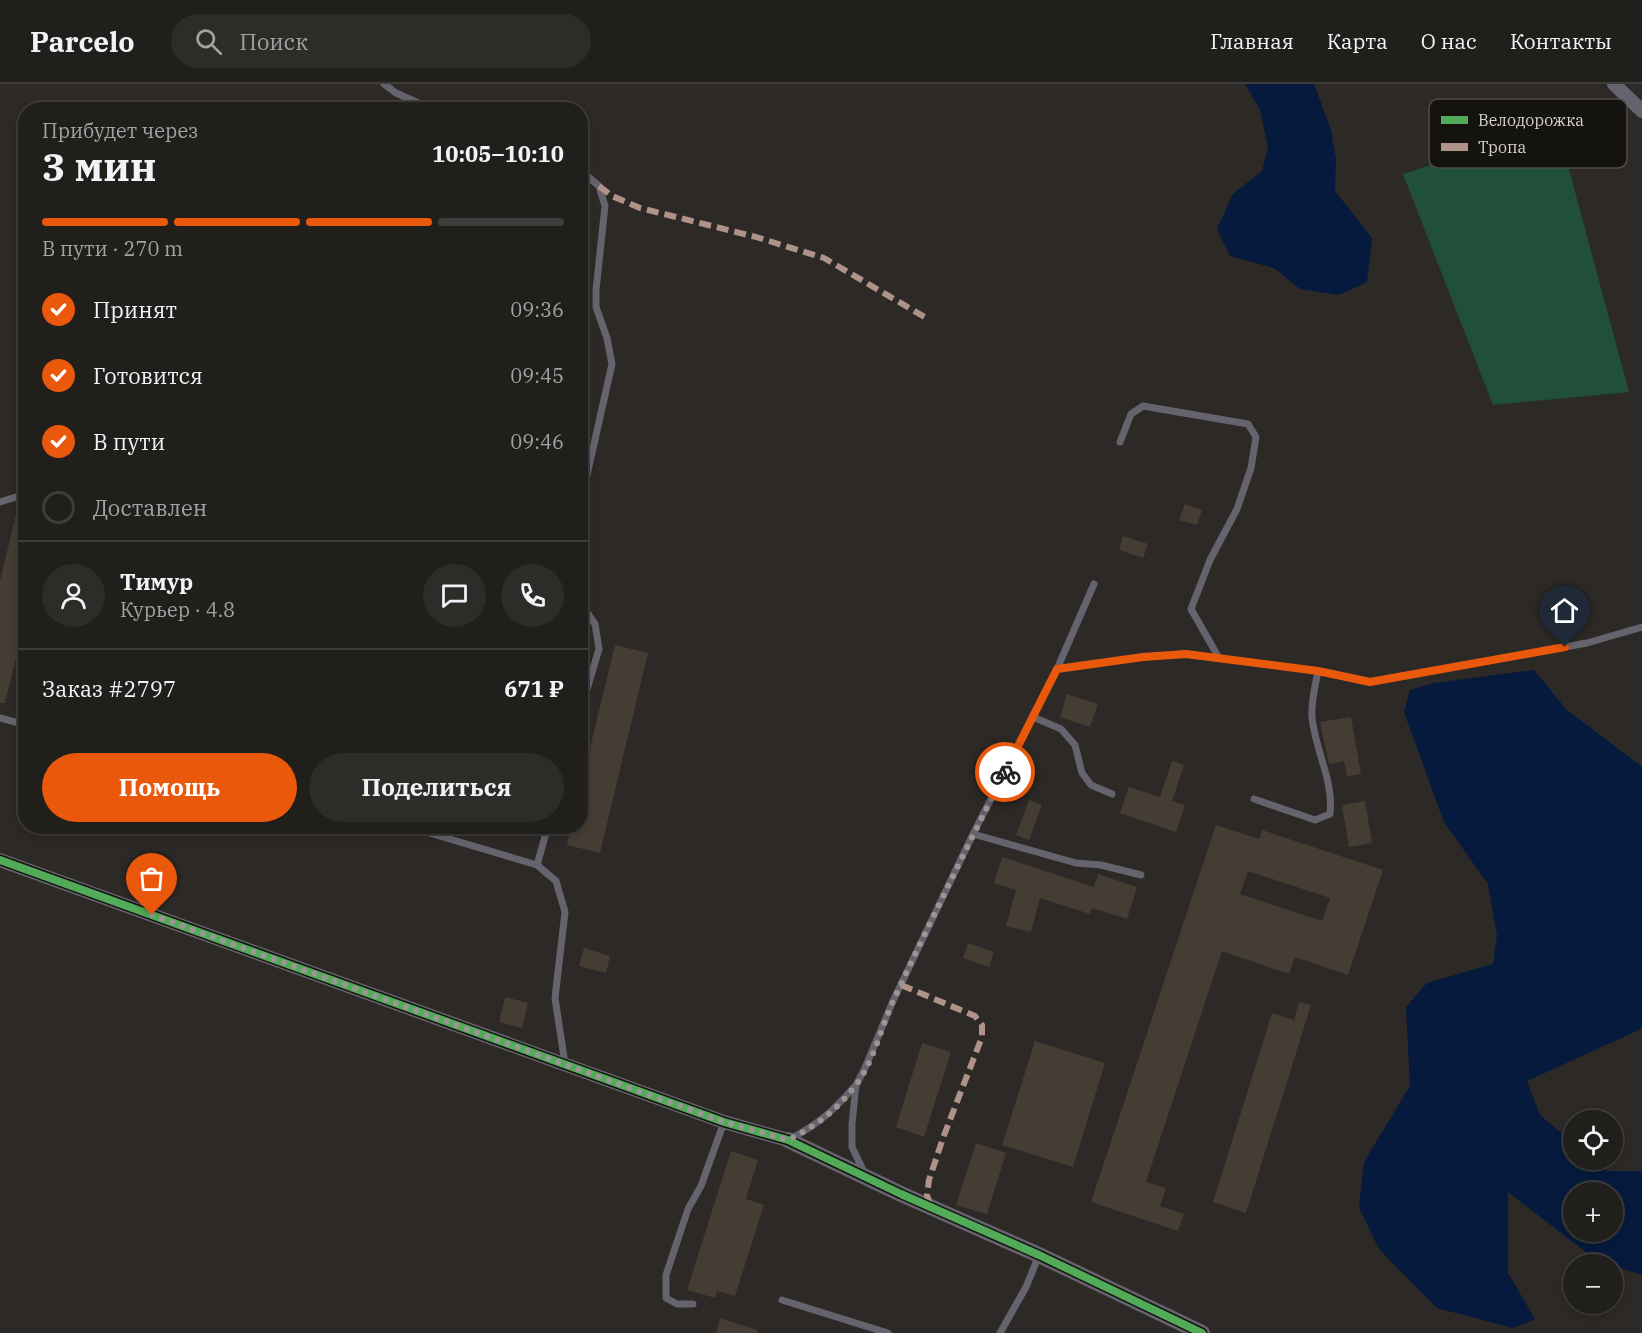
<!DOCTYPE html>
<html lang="ru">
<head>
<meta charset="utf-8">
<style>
	body { margin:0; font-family:"IBM Plex Serif",serif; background:#2d2c29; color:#f1f3f6; height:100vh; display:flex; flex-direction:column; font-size:22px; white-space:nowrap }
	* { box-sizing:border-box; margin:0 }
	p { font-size:20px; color:#a2a2a3 }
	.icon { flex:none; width:33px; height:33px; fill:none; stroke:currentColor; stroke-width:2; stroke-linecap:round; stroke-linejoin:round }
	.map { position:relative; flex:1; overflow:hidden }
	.panel { position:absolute; left:18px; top:18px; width:570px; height:732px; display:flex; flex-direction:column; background:#211f1c; border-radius:24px; box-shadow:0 3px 9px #0003,0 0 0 2px #3e3d3b }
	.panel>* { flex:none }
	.fabs { position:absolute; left:1563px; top:1026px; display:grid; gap:12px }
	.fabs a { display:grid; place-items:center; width:60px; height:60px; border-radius:50%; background:#211f1c; box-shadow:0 3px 9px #0003,0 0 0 2px #3e3d3b; font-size:30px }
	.pin { position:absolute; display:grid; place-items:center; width:51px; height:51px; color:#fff; margin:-62px -26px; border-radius:50% 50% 50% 0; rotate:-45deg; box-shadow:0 0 6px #0007 }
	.pin .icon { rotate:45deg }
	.courier { position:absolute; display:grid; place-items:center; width:60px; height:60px; margin:-30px; border:4px solid #ea580c; border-radius:50%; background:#fff; color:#222; box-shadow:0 2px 8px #0007 }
	.overview em { font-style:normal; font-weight:700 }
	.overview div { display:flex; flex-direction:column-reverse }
	.overview { display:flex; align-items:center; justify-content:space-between; height:102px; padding:0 24px }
	h1 { font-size:39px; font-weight:700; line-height:45px }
	.bar { display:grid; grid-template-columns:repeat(4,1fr); gap:9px 6px; align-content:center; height:72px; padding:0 24px }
	.bar i { height:8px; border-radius:4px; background:#3e3d3b }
	.bar .selected { background:#ea580c }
	.bar p { grid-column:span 4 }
	.line { display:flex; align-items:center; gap:15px; padding:0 24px; border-top:2px solid #3e3d3b }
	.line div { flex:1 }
	.round { display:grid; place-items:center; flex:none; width:63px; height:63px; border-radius:32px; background:#2d2c29 }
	ol { padding:0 24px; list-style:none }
	li { display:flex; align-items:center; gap:18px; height:66px }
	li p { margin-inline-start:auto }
	li .icon { padding:6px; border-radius:50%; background:#ea580c; color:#fff; stroke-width:4 }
	li:last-child { color:#a2a2a3 }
	li i { width:33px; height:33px; border:3px solid #3e3d3b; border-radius:50% }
	.button { display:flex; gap:12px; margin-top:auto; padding:12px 24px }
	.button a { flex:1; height:69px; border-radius:36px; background:#ea580c; color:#fff; font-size:24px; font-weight:700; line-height:69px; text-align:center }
	.button a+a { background:#2d2c29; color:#f1f3f6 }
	header { display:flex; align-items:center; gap:36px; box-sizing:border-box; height:84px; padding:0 30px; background:#211f1c; border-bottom:2px solid #3e3d3b }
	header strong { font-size:28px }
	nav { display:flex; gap:33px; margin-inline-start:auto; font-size:21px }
	.search { width:420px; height:54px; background:#2d2c29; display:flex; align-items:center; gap:15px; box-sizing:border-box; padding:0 21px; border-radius:33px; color:#a2a2a3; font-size:22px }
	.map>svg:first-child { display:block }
	.green { fill:#20503c }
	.water { fill:#051a3c; fill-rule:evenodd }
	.building { fill:#453d33; fill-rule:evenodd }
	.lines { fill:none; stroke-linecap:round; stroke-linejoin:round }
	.service { stroke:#65636d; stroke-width:7 }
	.minor { stroke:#65636d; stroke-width:14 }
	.tertiary { stroke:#65636d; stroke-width:16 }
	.quiet { stroke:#af9288; stroke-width:6; stroke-dasharray:12 6; stroke-linecap:butt }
	.cycleway-casing { stroke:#151310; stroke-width:11 }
	.cycleway { stroke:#51ab58; stroke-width:8 }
	.done { stroke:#9a9693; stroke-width:6; stroke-dasharray:0 10.8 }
	.route { stroke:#ea580c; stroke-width:8 }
	.key { fill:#151310; stroke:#4f4c49; stroke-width:1.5 }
	.key-label { font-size:16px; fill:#d5d1cd }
</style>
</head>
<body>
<header>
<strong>Parcelo</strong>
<div class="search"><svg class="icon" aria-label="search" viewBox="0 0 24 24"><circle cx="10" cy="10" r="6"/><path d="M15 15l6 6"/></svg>Поиск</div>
<nav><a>Главная</a><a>Карта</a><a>О нас</a><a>Контакты</a></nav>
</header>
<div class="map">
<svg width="1642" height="1249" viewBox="0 0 1642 1249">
	<rect width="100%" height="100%" fill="#2c2926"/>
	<path class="green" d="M1557 41 1629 308 1493 321 1403 90Z"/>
	<path class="water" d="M1245 0H1314L1331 46 1336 75 1335 107 1372 154 1367 198 1339 211 1300 205 1274 184 1230 172 1217 145 1233 110 1262 87 1268 64 1260 26Z
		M1534 586 1566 625 1642 683V942L1639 946 1527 997 1540 1031 1573 1059 1574 1076H1594L1607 1087H1642V1191L1596 1176 1508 1108V1189L1535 1235 1513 1244 1437 1224 1379 1165 1359 1124 1364 1078 1410 1002 1406 923 1427 899 1493 880 1497 851 1488 800 1444 738 1404 628 1410 606 1434 599ZM1574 1108H1612V1148H1574Z"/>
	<path class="building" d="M26 416V533L5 619H0V497L19 418Z
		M1185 420 1202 426 1197 441 1179 436Z
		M1123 452 1148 460 1143 474 1119 466Z
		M615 561 648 569 600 769 567 761 571 742H580V705Z
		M1067 610 1098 620 1090 643 1060 633Z
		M1351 633 1361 690 1347 692 1344 677 1329 680 1320 638Z
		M1172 677 1184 681 1172 717 1185 721 1176 748 1120 729 1129 703 1160 713Z
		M1029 716 1042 721 1029 756 1016 751Z
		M1365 717 1372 759 1349 763 1342 721Z
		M1216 741 1259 755 1262 746 1383 786 1348 891 1295 873 1289 890 1222 867 1146 1098 1166 1104 1160 1122 1184 1130 1178 1147 1091 1118ZM1248 787 1330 814 1322 837 1240 810Z
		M1002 773 1094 803 1098 790 1137 803 1127 835 1092 824 1090 830 1040 814 1031 848 1006 842 1016 806 994 799Z
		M968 859 994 868 989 883 963 874Z
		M584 864 610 872 606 889 579 882Z
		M505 913 528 919 522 944 499 938Z
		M1299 918 1311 921 1246 1129 1213 1118 1272 929 1294 936Z
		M1035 957 1105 979 1073 1083 1002 1061Z
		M922 959 951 968 924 1053 896 1043Z
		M976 1059 1006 1069 987 1130 956 1121Z
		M731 1067 758 1076 746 1115 764 1121 735 1212 717 1207 715 1214 687 1206Z
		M720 1234 757 1246V1249H716Z"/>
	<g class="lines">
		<path class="service" d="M384 0 396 9 434 26
			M580 86 599 102 605 122 596 206V223L607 254 612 280 580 422
			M1120 358 1131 330 1143 322 1248 340 1256 353 1251 384 1237 425 1210 476 1191 525 1219 574
			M0 418 26 410
			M580 518 595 540 599 565 580 629
			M1057 585 1144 573 1186 570 1318 587 1370 598 1587 559 1642 543
			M1033 633 1061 645 1075 661 1082 689 1091 701 1112 710
			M0 634 26 641
			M1254 715 1315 736 1330 730C1334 697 1315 666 1312 633 1311 617 1315 603 1318 587
			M406 742 537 781 556 797 565 828 555 914 565 980
			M973 750 1076 779 1101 781 1141 791
			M537 781 548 742
			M790 1055C820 1039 833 1027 855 1002
			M864 1088 852 1063V1040L856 1001 864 986 893 917 973 750 1057 585 1094 500
			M782 1216 888 1249
			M693 1220H677L666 1214V1191L688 1125 701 1102 724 1038
			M1000 1249 1026 1203 1039 1171"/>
		<path class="minor" d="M1614 0 1642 27
			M0 776 724 1038 788 1056"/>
		<path class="tertiary" d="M788 1056 901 1110 1039 1171 1202 1249"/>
		<path class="quiet" d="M599 102 612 112 640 124 756 153 824 174 928 235
			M901 901 975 932 982 941V953L943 1054 929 1096 927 1111 931 1124"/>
		<defs>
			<path id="cycleway" d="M0 776 724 1038 788 1056 901 1110 1039 1171 1202 1249"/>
		</defs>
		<use href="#cycleway" class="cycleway-casing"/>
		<use href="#cycleway" class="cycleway"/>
	</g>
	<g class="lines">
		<path class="done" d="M152 831 724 1038 788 1056C816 1042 835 1028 855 1002 874 978 881 943 894 915 930 838 967 763 1005 688"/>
		<path class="route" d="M1005 688 1057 585 1143 573 1186 570 1318 587 1370 598 1565 563"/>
	</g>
	<rect x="1429" y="15" width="198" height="69" rx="9" class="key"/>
	<rect x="1441" y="32" width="27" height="8" fill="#51ab58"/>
	<rect x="1441" y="59" width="27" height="8" fill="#af9288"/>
	<g class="key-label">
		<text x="1478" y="42">Велодорожка</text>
		<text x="1478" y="69">Тропа</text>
	</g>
</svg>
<div class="fabs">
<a><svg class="icon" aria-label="locate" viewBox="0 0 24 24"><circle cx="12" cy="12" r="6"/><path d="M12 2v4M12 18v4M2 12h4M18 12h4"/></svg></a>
<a>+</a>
<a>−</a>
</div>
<div class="pin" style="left:152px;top:831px;background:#ea580c"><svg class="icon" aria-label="bag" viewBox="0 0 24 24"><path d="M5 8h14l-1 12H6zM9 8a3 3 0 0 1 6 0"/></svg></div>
<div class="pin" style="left:1565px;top:563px;background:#1f2937"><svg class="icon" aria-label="home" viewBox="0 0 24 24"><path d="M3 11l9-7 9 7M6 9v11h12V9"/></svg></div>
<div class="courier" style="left:1005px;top:688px"><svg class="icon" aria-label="bike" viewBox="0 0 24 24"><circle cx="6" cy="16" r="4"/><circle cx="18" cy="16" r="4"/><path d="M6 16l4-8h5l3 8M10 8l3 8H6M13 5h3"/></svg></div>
<section class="panel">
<div class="overview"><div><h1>3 мин</h1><p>Прибудет через</p></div><em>10:05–10:10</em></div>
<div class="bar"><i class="selected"></i><i class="selected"></i><i class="selected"></i><i></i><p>В пути · 270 m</p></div>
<ol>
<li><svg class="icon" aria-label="check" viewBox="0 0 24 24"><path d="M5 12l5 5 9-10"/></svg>Принят<p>09:36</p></li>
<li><svg class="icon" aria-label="check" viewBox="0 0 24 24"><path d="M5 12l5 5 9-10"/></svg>Готовится<p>09:45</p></li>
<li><svg class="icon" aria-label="check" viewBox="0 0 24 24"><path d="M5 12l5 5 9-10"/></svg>В пути<p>09:46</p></li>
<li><i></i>Доставлен</li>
</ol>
<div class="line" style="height:108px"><a class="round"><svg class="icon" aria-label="person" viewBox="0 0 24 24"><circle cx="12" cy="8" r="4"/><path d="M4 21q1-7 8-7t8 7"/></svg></a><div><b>Тимур</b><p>Курьер · 4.8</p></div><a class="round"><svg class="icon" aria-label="chat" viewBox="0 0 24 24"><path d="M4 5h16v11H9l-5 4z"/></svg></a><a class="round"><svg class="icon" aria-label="phone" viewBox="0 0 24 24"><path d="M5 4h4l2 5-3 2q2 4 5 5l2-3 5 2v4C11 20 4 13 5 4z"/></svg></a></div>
<div class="line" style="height:78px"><div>Заказ #2797</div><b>671 ₽</b></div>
<div class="button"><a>Помощь</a><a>Поделиться</a></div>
</section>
</div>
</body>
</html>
